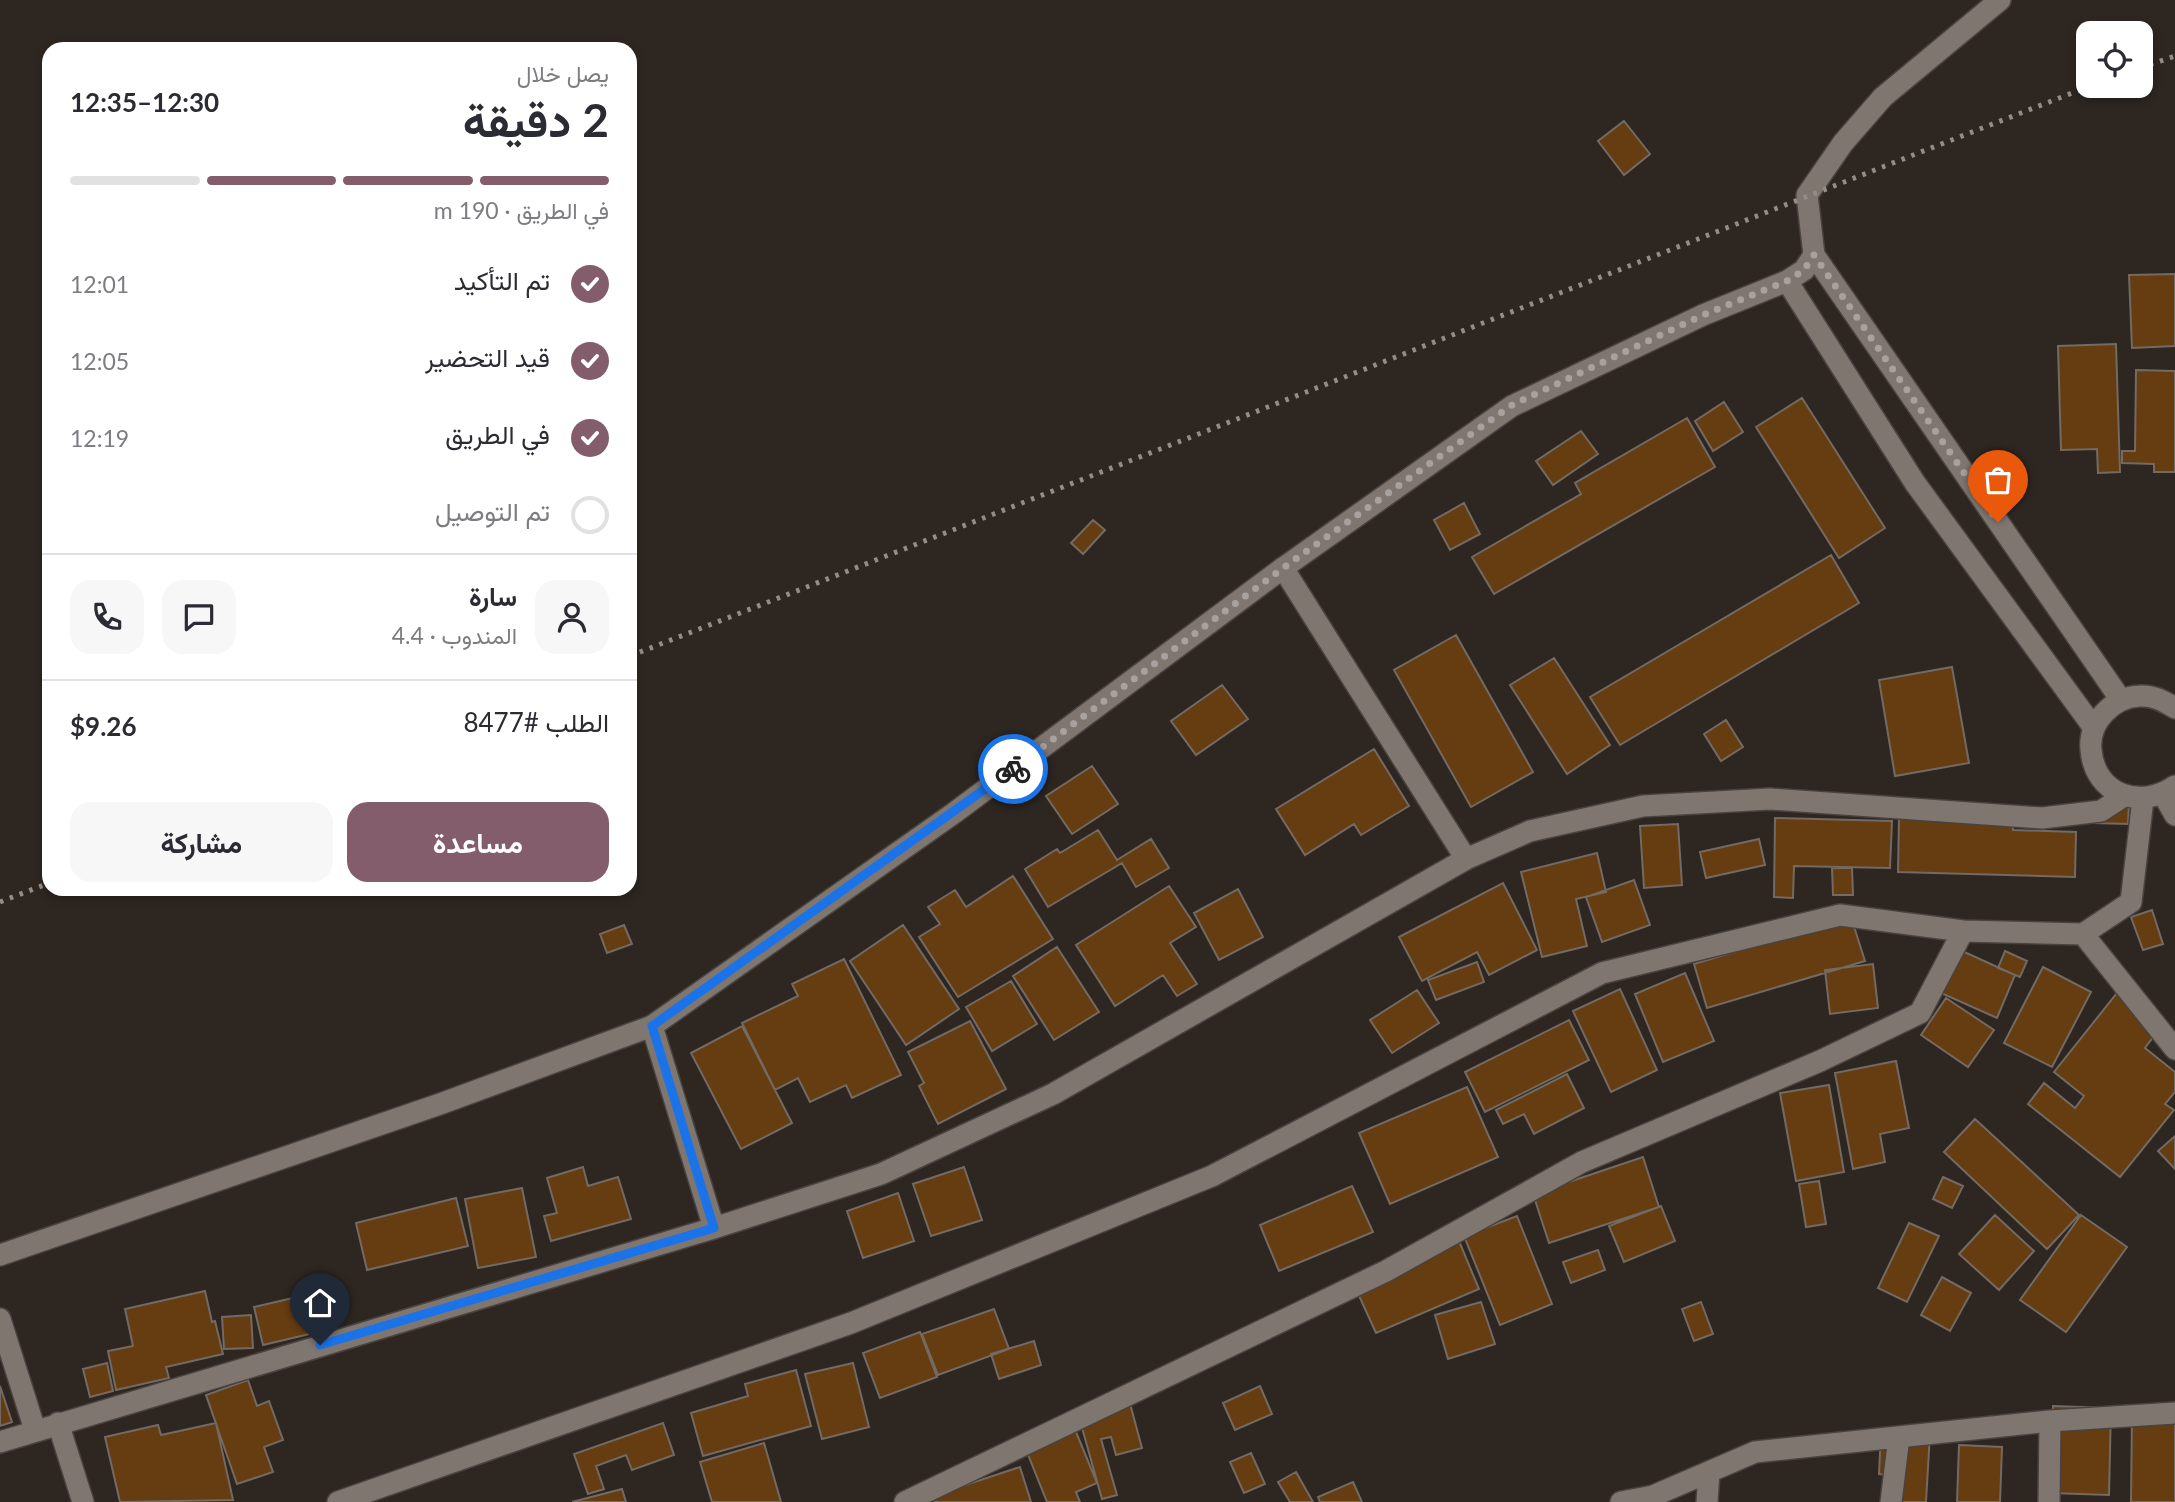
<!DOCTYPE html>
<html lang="ar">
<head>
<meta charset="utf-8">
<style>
	body { margin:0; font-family:Lato,Vazirmatn,sans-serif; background:#f7f7f7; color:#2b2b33; direction:rtl; height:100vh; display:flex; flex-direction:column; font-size:26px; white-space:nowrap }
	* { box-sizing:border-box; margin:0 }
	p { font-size:23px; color:#7c7c81 }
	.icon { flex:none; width:38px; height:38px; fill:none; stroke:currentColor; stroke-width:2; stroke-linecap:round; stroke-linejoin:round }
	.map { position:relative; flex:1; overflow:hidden; direction:ltr }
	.sheet { position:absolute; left:42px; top:42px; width:595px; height:854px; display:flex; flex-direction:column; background:#fff; border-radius:21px; box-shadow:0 4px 10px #0003; direction:rtl }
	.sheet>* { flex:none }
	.controls { position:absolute; left:2076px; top:21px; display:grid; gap:14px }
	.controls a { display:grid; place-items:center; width:77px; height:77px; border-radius:14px; background:#fff; box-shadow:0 4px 10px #0003; font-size:35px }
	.pin { position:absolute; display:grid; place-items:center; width:60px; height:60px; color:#fff; margin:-72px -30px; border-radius:50% 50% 50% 0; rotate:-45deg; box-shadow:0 0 7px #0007 }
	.pin .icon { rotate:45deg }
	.courier { position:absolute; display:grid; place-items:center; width:70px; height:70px; margin:-35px; border:5px solid #1a73e8; border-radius:50%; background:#fff; color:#222; box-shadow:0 2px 9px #0007 }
	.overview em { font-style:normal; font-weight:700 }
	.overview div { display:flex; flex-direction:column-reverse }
	.overview { display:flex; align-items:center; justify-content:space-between; height:119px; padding:0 28px }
	h1 { font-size:46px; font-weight:700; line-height:52px }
	.bar { display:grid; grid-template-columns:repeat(4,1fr); gap:10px 7px; align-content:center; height:84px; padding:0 28px }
	.bar i { height:9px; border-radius:5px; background:#e1e1e2 }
	.bar .active { background:#845d6c }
	.bar p { grid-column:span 4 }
	.line { display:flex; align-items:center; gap:18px; padding:0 28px; border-top:2px solid #e1e1e2 }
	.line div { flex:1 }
	.round { display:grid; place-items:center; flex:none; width:74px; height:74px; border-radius:21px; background:#f7f7f7 }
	ol { padding:0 28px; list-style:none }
	li { display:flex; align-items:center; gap:21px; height:77px }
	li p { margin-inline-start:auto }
	li .icon { padding:7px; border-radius:50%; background:#845d6c; color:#fff; stroke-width:4 }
	li:last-child { color:#7c7c81 }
	li i { width:38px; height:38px; border:4px solid #e1e1e2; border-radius:50% }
	.action { display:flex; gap:14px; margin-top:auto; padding:14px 28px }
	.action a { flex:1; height:80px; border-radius:21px; background:#845d6c; color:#fff; font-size:28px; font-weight:700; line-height:80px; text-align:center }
	.action a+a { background:#f7f7f7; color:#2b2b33 }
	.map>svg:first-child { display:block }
	.building { fill:#663c11; stroke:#726a63; stroke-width:2 }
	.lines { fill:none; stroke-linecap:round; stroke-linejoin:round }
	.street-casing { stroke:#49423e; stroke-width:24 }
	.secondary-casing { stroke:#49423e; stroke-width:24 }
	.street { stroke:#7f7670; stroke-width:21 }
	.secondary { stroke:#7f7670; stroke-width:21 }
	.rail { stroke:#938d89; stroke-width:5; stroke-dasharray:3.5 7; stroke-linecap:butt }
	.done { stroke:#a8a29e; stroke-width:7; stroke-dasharray:0 12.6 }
	.route { stroke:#1a73e8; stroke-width:9 }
</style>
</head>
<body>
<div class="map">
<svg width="2175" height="1502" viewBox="0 0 2175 1502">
	<rect width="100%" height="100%" fill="#2d2621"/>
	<path class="building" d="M1624 121 1650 154 1624 175 1598 141Z
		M2175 274V346L2132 348 2129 275Z
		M2116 344 2120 472 2098 473 2097 449 2061 450 2058 346Z
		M2136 370 2175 371V472H2154V464L2122 463V451H2135Z
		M1802 398 1885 528 1839 558 1756 427Z
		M1724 402 1743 432 1713 451 1695 421Z
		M1687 418 1715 467 1494 594 1472 557 1581 494 1575 483Z
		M1581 431 1598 454 1553 485 1536 461Z
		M1464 503 1480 534 1450 550 1434 520Z
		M1093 520 1105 530 1083 554 1071 543Z
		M1831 555 1859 603 1620 745 1590 697Z
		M1456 635 1533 772 1471 807 1394 670Z
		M1554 658 1610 745 1567 774 1510 685Z
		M1952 667 1969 763 1895 776 1879 680Z
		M1222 685 1248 719 1196 755 1171 721Z
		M1726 720 1743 747 1721 761 1704 734Z
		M1374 749 1409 806 1361 835 1354 824 1305 855 1276 809Z
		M1092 766 1118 804 1072 834 1046 796Z
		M2094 802 2129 803 2128 824 2093 823Z
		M1775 818 1892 821 1890 868 1794 866 1793 898 1774 897Z
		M1899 818 2013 822V830L2076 832 2075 877 1898 872Z
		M1678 824 1682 885 1644 888 1640 826Z
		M1098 830 1117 860 1151 839 1169 868 1136 887 1122 863 1048 907 1025 869 1057 849 1060 853Z
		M1759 839 1765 865 1706 878 1700 852Z
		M1597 853 1606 892 1576 899 1587 946 1542 957 1521 872Z
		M1832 868H1852L1853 895H1833Z
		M1013 876 1053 939 958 997 919 937 940 924 928 907 955 890 966 907Z
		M1634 880 1650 925 1602 942 1586 897Z
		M1503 883 1537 950 1489 975 1477 952 1422 981 1399 937Z
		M1169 886 1196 927 1170 943 1197 984 1177 996 1163 975 1115 1006 1076 945Z
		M1238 889 1263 937 1219 960 1194 913Z
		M2152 910 2163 944 2143 950 2131 917Z
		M1851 917 1865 961 1707 1008 1694 964Z
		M624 925 632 944 607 953 600 934Z
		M903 925 959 1009 906 1045 850 961Z
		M1057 947 1099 1012 1054 1040 1013 976Z
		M1960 950 2015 975 1997 1018 1941 993Z
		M2005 951 2027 961 2020 977 1998 968Z
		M844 959 901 1075 852 1098 846 1085 810 1102 798 1078 775 1090 742 1023 798 996 792 984Z
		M1477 962 1484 982 1436 1000 1428 980Z
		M1873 964 1878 1008 1830 1014 1825 970Z
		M2043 967 2091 992 2052 1067 2004 1043Z
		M1685 973 1714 1041 1663 1062 1635 994Z
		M1011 981 1037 1024 992 1051 966 1007Z
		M1620 989 1657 1070 1611 1092 1573 1011Z
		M1417 990 1439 1023 1392 1053 1370 1020Z
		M2117 993 2160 1028 2145 1048 2175 1072V1092L2165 1104 2174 1110 2120 1177 2028 1104 2044 1083 2075 1108 2084 1096 2054 1072Z
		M1946 998 1994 1030 1968 1067 1921 1035Z
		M1569 1020 1589 1060 1485 1112 1465 1072Z
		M970 1021 1006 1089 938 1124 919 1086 924 1083 908 1052Z
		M742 1026 792 1123 741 1149 691 1053Z
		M1896 1061 1909 1128 1880 1134 1885 1162 1853 1169 1835 1073Z
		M1567 1074 1584 1108 1534 1134 1524 1114 1503 1124 1496 1110Z
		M1829 1085 1844 1172 1796 1181 1780 1093Z
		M1467 1087 1498 1157 1390 1204 1359 1133Z
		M1975 1119 2079 1215 2047 1249 1944 1152Z
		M2175 1136V1169L2158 1151Z
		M1643 1157 1659 1207 1549 1243 1533 1194Z
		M583 1167 588 1186 618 1177 631 1219 551 1241 544 1216 557 1213 547 1178Z
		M964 1167 982 1220 931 1236 913 1184Z
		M1943 1177 1963 1186 1952 1208 1933 1199Z
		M1819 1181 1826 1224 1806 1227 1799 1184Z
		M1352 1186 1373 1232 1279 1271 1260 1225Z
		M522 1188 536 1257 478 1268 465 1199Z
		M898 1193 914 1241 863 1258 847 1211Z
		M456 1198 468 1246 367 1270 356 1223Z
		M1661 1206 1675 1241 1624 1262 1609 1226Z
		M1995 1215 2034 1251 1999 1290 1959 1254Z
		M2081 1215 2127 1247 2066 1332 2020 1300Z
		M1517 1216 1552 1304 1500 1325 1464 1236Z
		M1909 1223 1939 1236 1907 1302 1878 1288Z
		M1459 1241 1479 1289 1376 1333 1355 1287Z
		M1598 1250 1605 1270 1571 1283 1563 1262Z
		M1942 1277 1971 1293 1950 1331 1921 1315Z
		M205 1291 212 1322 215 1321 223 1354 166 1367 169 1378 116 1390 108 1351 133 1346 125 1309Z
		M310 1294 318 1332 263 1345 254 1307Z
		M1481 1302 1495 1344 1448 1359 1435 1315Z
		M1701 1302 1713 1334 1694 1341 1682 1309Z
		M994 1309 1009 1349 938 1375 922 1334Z
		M251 1315 253 1348 224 1349 222 1317Z
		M920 1332 937 1377 880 1398 863 1353Z
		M1034 1341 1041 1365 999 1379 991 1354Z
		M107 1363 113 1391 90 1397 83 1369Z
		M853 1363 869 1427 822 1439 805 1374Z
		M796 1370 811 1426 703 1456 691 1413 748 1396 745 1384Z
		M248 1380 257 1406 269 1401 283 1440 264 1447 273 1472 237 1484 206 1395Z
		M0 1386 12 1422 0 1426Z
		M1260 1386 1272 1414 1235 1430 1223 1403Z
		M1128 1396 1142 1448 1116 1455 1111 1437 1101 1439 1117 1495 1102 1499 1077 1410Z
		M2053 1406 2111 1408 2109 1495 2051 1493Z
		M2132 1413 2175 1414V1502H2131Z
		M216 1423 233 1500 120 1502 105 1437 158 1425 161 1435Z
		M663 1423 674 1455 632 1470 626 1455 596 1466 604 1489 588 1494 574 1454Z
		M1074 1427 1097 1483 1076 1492 1080 1502H1047L1025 1447Z
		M1881 1430 1930 1433 1926 1502H1887L1888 1475 1879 1474Z
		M764 1443 781 1502H712L700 1462Z
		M1959 1445 2002 1447 2000 1502H1957Z
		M1251 1453 1265 1484 1244 1493 1230 1462Z
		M1020 1467 1031 1502H914Z
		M1296 1472 1313 1502H1290L1278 1482Z
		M1353 1482 1362 1502H1320L1318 1497Z
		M622 1489 626 1502H572Z"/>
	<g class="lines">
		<defs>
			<path id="street" d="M1814 255 2121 700
				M1787 281 1915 483 2094 728
				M1283 568 1466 859
				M2175 708C2164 701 2153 695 2140 696 2113 697 2088 722 2091 750 2095 795 2140 810 2175 786
				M2163 794 2175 815
				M2083 934 2131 902 2143 799
				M652 1026 714 1228
				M0 1319 35 1430
				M58 1423 83 1502
				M0 1442 714 1228 881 1174 1053 1094 1466 859 1530 831 1643 806 1770 799 2042 818 2101 811 2124 796
				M338 1502 851 1323 1212 1176 1602 973 1840 915 1963 931
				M905 1502 1386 1271 1582 1162 1820 1061 1920 1013 1963 931 2083 934 2175 1049
				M1621 1502 1653 1496 1755 1452 2050 1421 2175 1413
				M1707 1502 1709 1472
				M1891 1502 1899 1437
				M2049 1502 2050 1421"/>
			<path id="secondary" d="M0 1255 440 1104 652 1026 954 813 1283 568 1512 406 1703 315 1787 281 1804 270 1814 255 1807 195 1843 143 1883 97 2000 0"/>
		</defs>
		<use href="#street" class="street-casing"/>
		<use href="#secondary" class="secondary-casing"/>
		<use href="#street" class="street"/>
		<use href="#secondary" class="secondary"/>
		<path class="rail" d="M2140 68 2175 56
			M630 656 2090 86
			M0 902 49 883"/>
	</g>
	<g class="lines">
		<path class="done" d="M1013 769 1283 568 1512 405 1703 315 1787 281 1804 270 1814 255 1998 522"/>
		<path class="route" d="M320 1345 714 1228 652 1026 1013 769"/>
	</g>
</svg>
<div class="controls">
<a><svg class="icon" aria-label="locate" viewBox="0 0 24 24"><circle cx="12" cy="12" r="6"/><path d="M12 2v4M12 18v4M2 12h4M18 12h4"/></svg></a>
</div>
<div class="pin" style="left:1998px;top:522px;background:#ea580c"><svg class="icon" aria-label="bag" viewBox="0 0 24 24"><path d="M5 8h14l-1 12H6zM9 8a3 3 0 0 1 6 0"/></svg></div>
<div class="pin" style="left:320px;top:1345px;background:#1f2937"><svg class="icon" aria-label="home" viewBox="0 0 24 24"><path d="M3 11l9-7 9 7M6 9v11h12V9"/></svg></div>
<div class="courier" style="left:1013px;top:769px"><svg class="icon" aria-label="bike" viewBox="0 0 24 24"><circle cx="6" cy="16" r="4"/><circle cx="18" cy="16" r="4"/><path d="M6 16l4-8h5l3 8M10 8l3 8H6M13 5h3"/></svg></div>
<section class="sheet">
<div class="overview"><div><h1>2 دقيقة</h1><p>يصل خلال</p></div><em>12:30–12:35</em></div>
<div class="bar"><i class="active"></i><i class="active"></i><i class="active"></i><i></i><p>في الطريق · 190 m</p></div>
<ol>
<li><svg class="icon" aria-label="check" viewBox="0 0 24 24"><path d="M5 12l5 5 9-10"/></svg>تم التأكيد<p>12:01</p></li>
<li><svg class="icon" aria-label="check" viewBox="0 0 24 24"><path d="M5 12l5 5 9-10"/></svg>قيد التحضير<p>12:05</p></li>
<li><svg class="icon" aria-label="check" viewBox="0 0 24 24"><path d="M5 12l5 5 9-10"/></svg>في الطريق<p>12:19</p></li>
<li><i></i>تم التوصيل</li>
</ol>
<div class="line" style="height:126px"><a class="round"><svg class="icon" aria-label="person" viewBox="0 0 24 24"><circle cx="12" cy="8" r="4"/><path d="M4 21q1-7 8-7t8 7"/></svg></a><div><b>سارة</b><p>المندوب · 4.4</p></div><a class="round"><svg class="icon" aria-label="chat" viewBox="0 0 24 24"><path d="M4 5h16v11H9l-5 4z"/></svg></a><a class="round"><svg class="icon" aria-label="phone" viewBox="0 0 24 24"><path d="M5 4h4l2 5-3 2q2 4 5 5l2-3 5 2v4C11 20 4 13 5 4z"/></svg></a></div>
<div class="line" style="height:91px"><div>الطلب #8477</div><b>$9.26</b></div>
<div class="action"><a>مساعدة</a><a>مشاركة</a></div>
</section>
</div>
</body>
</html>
